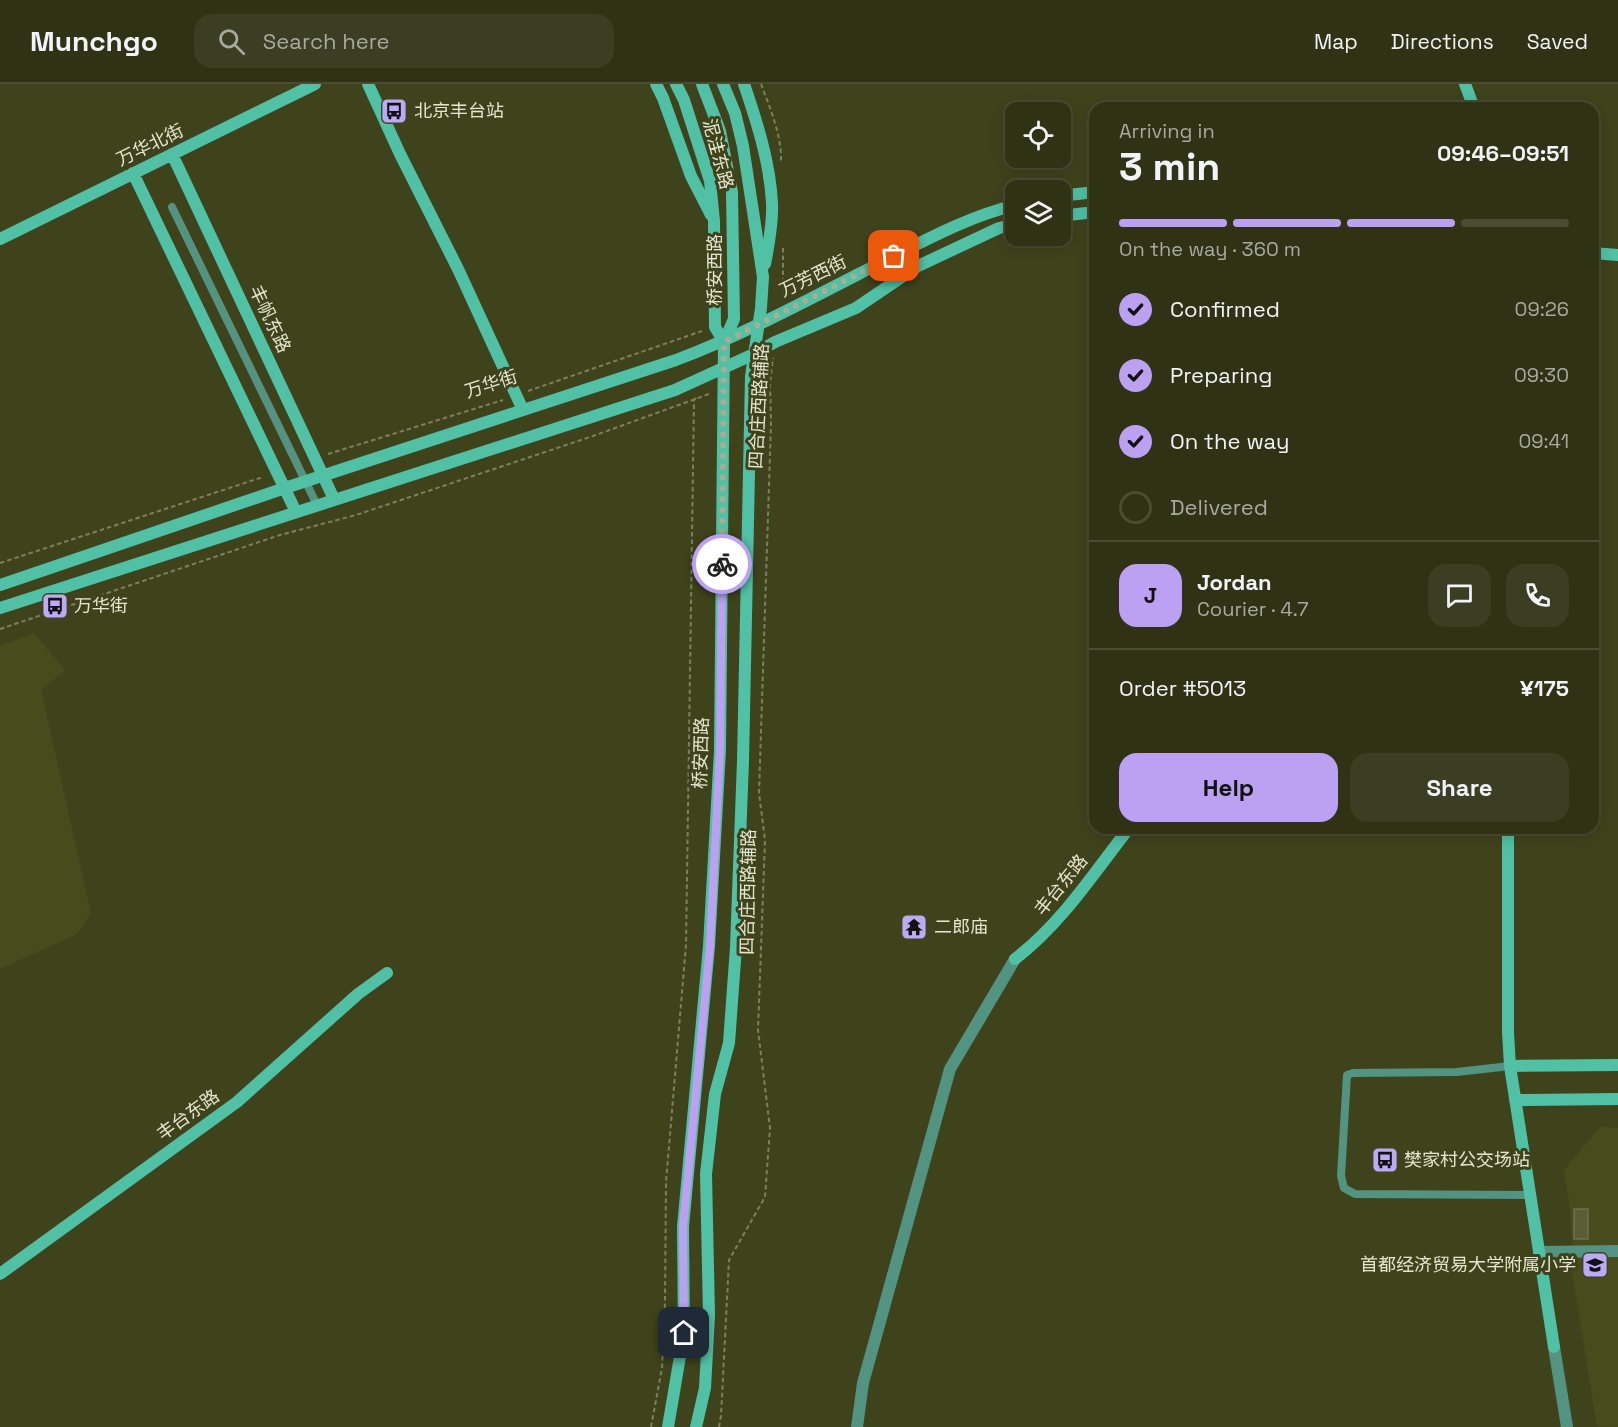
<!DOCTYPE html>
<html lang="en">
<head>
<meta charset="utf-8">
<style>
	body { margin:0; font-family:"Space Grotesk","Noto Sans SC",sans-serif; background:#3b3e22; color:#f1f3f6; height:100vh; display:flex; flex-direction:column; font-size:22px; white-space:nowrap }
	* { box-sizing:border-box; margin:0 }
	p { font-size:20px; color:#a7aaa0 }
	.icon { flex:none; width:33px; height:33px; fill:none; stroke:currentColor; stroke-width:2; stroke-linecap:round; stroke-linejoin:round }
	.map { position:relative; flex:1; overflow:hidden }
	.sheet { position:absolute; left:1089px; top:18px; width:510px; height:732px; display:flex; flex-direction:column; background:#2f3215; border-radius:18px; box-shadow:0 3px 15px #0003,0 0 0 2px #4a4d34 }
	.sheet>* { flex:none }
	.fabs { position:absolute; left:1005px; top:18px; display:grid; gap:12px }
	.fabs a { display:grid; place-items:center; width:66px; height:66px; border-radius:12px; background:#2f3215; box-shadow:0 3px 15px #0003,0 0 0 2px #4a4d34; font-size:30px }
	.pin { position:absolute; display:grid; place-items:center; width:51px; height:51px; color:#fff; margin:-26px; border-radius:12px; box-shadow:0 3px 9px #0006 }
	.courier { position:absolute; display:grid; place-items:center; width:60px; height:60px; margin:-30px; border:4px solid #bca0f2; border-radius:50%; background:#fff; color:#222; box-shadow:0 2px 8px #0007 }
	.headline em { font-style:normal; font-weight:800 }
	.headline div { display:flex; flex-direction:column-reverse }
	.headline { display:flex; align-items:center; justify-content:space-between; height:102px; padding:0 30px }
	h1 { font-size:39px; font-weight:800; line-height:45px }
	.bar { display:grid; grid-template-columns:repeat(4,1fr); gap:9px 6px; align-content:center; height:72px; padding:0 30px }
	.bar i { height:8px; border-radius:4px; background:#4a4d34 }
	.bar .current { background:#bca0f2 }
	.bar p { grid-column:span 4 }
	.line { display:flex; align-items:center; gap:15px; padding:0 30px; border-top:2px solid #4a4d34 }
	.line div { flex:1 }
	.round { display:grid; place-items:center; flex:none; width:63px; height:63px; border-radius:18px; background:#3b3e22 }
	ol { padding:0 30px; list-style:none }
	li { display:flex; align-items:center; gap:18px; height:66px }
	li p { margin-inline-start:auto }
	li .icon { padding:6px; border-radius:50%; background:#bca0f2; color:#111; stroke-width:4 }
	li:last-child { color:#a7aaa0 }
	li i { width:33px; height:33px; border:3px solid #4a4d34; border-radius:50% }
	.action { display:flex; gap:12px; margin-top:auto; padding:12px 30px }
	.action a { flex:1; height:69px; border-radius:18px; background:#bca0f2; color:#111; font-size:24px; font-weight:800; line-height:69px; text-align:center }
	.action a+a { background:#3b3e22; color:#f1f3f6 }
	header { display:flex; align-items:center; gap:36px; box-sizing:border-box; height:84px; padding:0 30px; background:#2f3215; border-bottom:2px solid #4a4d34 }
	header strong { font-size:28px }
	nav { display:flex; gap:33px; margin-inline-start:auto; font-size:21px }
	.search { width:420px; height:54px; background:#3b3e22; display:flex; align-items:center; gap:15px; box-sizing:border-box; padding:0 21px; border-radius:18px; color:#a7aaa0; font-size:22px }
	.map>svg:first-child { display:block }
	.built { fill:#474c1c }
	.building { fill:#595e36; stroke:#6e734b; stroke-width:1.5 }
	.lines { fill:none; stroke-linecap:round; stroke-linejoin:round }
	.path { stroke:#7d8060; stroke-width:2; stroke-dasharray:4.5 3; stroke-linecap:butt }
	.lane { stroke:#529381; stroke-width:8 }
	.street { stroke:#529381; stroke-width:12 }
	.secondary { stroke:#51c1a6; stroke-width:12 }
	.done { stroke:#aaad91; stroke-width:6; stroke-dasharray:0 10.8 }
	.route { stroke:#bca0f2; stroke-width:8 }
	.labels { text-anchor:middle; stroke-width:6; stroke-linejoin:round; paint-order:stroke }
	.poi-label { font-size:18px; fill:#e3e6d0; stroke:#3f431c; text-anchor:start }
	.street-label { font-size:18px; fill:#e3e6d0; stroke:#3f431c }
</style>
</head>
<body>
<header>
<strong>Munchgo</strong>
<div class="search"><svg class="icon" aria-label="search" viewBox="0 0 24 24"><circle cx="10" cy="10" r="6"/><path d="M15 15l6 6"/></svg>Search here</div>
<nav><a>Map</a><a>Directions</a><a>Saved</a></nav>
</header>
<div class="map">
<svg width="1618" height="1343" viewBox="0 0 1618 1343">
	<rect width="100%" height="100%" fill="#3f431c"/>
	<path class="built" d="M34 549 65 586 41 606 91 830 77 850 0 885V562Z
		M1600 1043 1618 1044V1343L1597 1342 1573 1194 1570 1126 1564 1086Z"/>
	<path class="building" d="M1574 1125H1588V1155H1574Z"/>
	<g class="lines">
		<path class="path" d="M761 0C770 24 782 52 781 78
			M783 164V215
			M528 307 702 247
			M328 370 503 316
			M0 479 263 393
			M0 545 280 451 356 431 593 352 709 310
			M651 1343 662 1284 665 1219 666 1098 686 861 694 316 698 312
			M719 1343 721 1332 729 1176 765 1113 770 1044 758 946 765 756 759 709 771 340 770 299 773 274"/>
		<path class="lane" d="M172 123 317 421
			M1510 982 1457 988 1353 989 1347 991 1341 1092 1344 1104 1355 1110 1530 1111"/>
		<path class="street" d="M1539 1168 1618 1167
			M1554 1263 1567 1343
			M857 1343 863 1299 950 985 1015 875"/>
		<path class="secondary" d="M368 0 400 70 458 185 523 326
			M656 0 663 14 691 92 711 131
			M676 0 684 16 710 97 714 137 715 243 724 258
			M744 0C757 38 770 79 772 119 773 139 769 160 765 180
			M1465 0 1474 24
			M172 70 334 415
			M133 89 296 428
			M1060 112 1095 108
			M1060 132 1095 128
			M0 155 315 0
			M1593 169 1618 171
			M0 501 285 404 676 276C747 249 814 213 882 178 924 157 969 132 1016 121
			M0 524 675 306 754 270 775 258 856 224 918 182 999 144 1016 140
			M1508 744V948L1510 982 1554 1263
			M1015 875C1061 840 1094 789 1129 744
			M1510 982 1618 981
			M1515 1016 1618 1015
			M0 1190 237 1018 358 910 387 889
			M668 1343 684 1249 683 1143 709 862 720 666 724 258 734 235 732 108 720 47 702 0
			M696 1343 705 1304 709 1231 706 1090 715 1010 729 959 736 863 743 677 751 292 761 224 763 193 743 62 735 29 723 0"/>
	</g>
	<g class="lines">
		<path class="done" d="M722 480 724 258 894 172"/>
		<path class="route" d="M684 1249 683 1143 710 862 720 666 722 480"/>
	</g>
	<defs>
		<symbol id="bus-square" viewBox="-11 -11 22 22"><rect x="-9" y="-9" width="18" height="18" rx="4" fill="#bcaaf6" stroke="#3f431c"/><path d="M-5-6H5V4H4V6H2V4H-2V6H-4V4H-5ZM-3.5-4V0h7V-4ZM-3.5 1.2v1.5H-2V1.2ZM2 1.2v1.5H3.5V1.2Z" fill="#111"/></symbol>
		<symbol id="temple-square" viewBox="-11 -11 22 22"><rect x="-9" y="-9" width="18" height="18" rx="4" fill="#bcaaf6" stroke="#3f431c"/><path d="M0-6L5-2H3V0L6.5 2.5H4V6H1.5V3h-3V6H-4V2.5H-6.5L-3 0V-2H-5Z" fill="#111"/></symbol>
		<symbol id="school-square" viewBox="-11 -11 22 22"><rect x="-9" y="-9" width="18" height="18" rx="4" fill="#bcaaf6" stroke="#3f431c"/><path d="M0-5L7-2L0 1L-7-2ZM-4 1L0 2.5L4 1V4Q0 6-4 4Z" fill="#111"/></symbol>
	</defs>
	<g fill-rule="evenodd">
		<use href="#bus-square" x="379" y="12" width="30" height="30"/>
		<use href="#bus-square" x="40" y="507" width="30" height="30"/>
		<use href="#temple-square" x="899" y="828" width="30" height="30"/>
		<use href="#bus-square" x="1370" y="1061" width="30" height="30"/>
		<use href="#school-square" x="1580" y="1166" width="30" height="30"/>
	</g>
	<g class="labels">
		<g class="poi-label">
			<text x="414" y="33">北京丰台站</text>
			<text x="74" y="528">万华街</text>
			<text x="934" y="849">二郎庙</text>
			<text x="1404" y="1082">樊家村公交场站</text>
			<text x="1576" y="1187" text-anchor="end">首都经济贸易大学附属小学</text>
		</g>
		<g class="street-label">
			<text transform="translate(150 61) rotate(-26)" y="6">万华北街</text>
			<text transform="translate(718 70) rotate(75)" y="6">泥洼东路</text>
			<text transform="translate(715 186) rotate(-90)" y="6">桥安西路</text>
			<text transform="translate(813 192) rotate(-26)" y="6">万芳西街</text>
			<text transform="translate(270 235) rotate(65)" y="6">丰帆东路</text>
			<text transform="translate(491 300) rotate(-18)" y="6">万华街</text>
			<text transform="translate(759 322) rotate(-87)" y="6">四合庄西路辅路</text>
			<text transform="translate(701 669) rotate(-88)" y="6">桥安西路</text>
			<text transform="translate(1061 801) rotate(-51)" y="6">丰台东路</text>
			<text transform="translate(748 808) rotate(-89)" y="6">四合庄西路辅路</text>
			<text transform="translate(188 1031) rotate(-36)" y="6">丰台东路</text>
		</g>
	</g>
</svg>
<div class="fabs">
<a><svg class="icon" aria-label="locate" viewBox="0 0 24 24"><circle cx="12" cy="12" r="6"/><path d="M12 2v4M12 18v4M2 12h4M18 12h4"/></svg></a>
<a><svg class="icon" aria-label="layers" viewBox="0 0 24 24"><path d="M12 4l9 5-9 5-9-5zM3 14l9 5 9-5"/></svg></a>
</div>
<div class="pin" style="left:894px;top:172px;background:#ea580c"><svg class="icon" aria-label="bag" viewBox="0 0 24 24"><path d="M5 8h14l-1 12H6zM9 8a3 3 0 0 1 6 0"/></svg></div>
<div class="pin" style="left:684px;top:1249px;background:#1f2937"><svg class="icon" aria-label="home" viewBox="0 0 24 24"><path d="M3 11l9-7 9 7M6 9v11h12V9"/></svg></div>
<div class="courier" style="left:722px;top:480px"><svg class="icon" aria-label="bike" viewBox="0 0 24 24"><circle cx="6" cy="16" r="4"/><circle cx="18" cy="16" r="4"/><path d="M6 16l4-8h5l3 8M10 8l3 8H6M13 5h3"/></svg></div>
<section class="sheet">
<div class="headline"><div><h1>3 min</h1><p>Arriving in</p></div><em>09:46–09:51</em></div>
<div class="bar"><i class="current"></i><i class="current"></i><i class="current"></i><i></i><p>On the way · 360 m</p></div>
<ol>
<li><svg class="icon" aria-label="check" viewBox="0 0 24 24"><path d="M5 12l5 5 9-10"/></svg>Confirmed<p>09:26</p></li>
<li><svg class="icon" aria-label="check" viewBox="0 0 24 24"><path d="M5 12l5 5 9-10"/></svg>Preparing<p>09:30</p></li>
<li><svg class="icon" aria-label="check" viewBox="0 0 24 24"><path d="M5 12l5 5 9-10"/></svg>On the way<p>09:41</p></li>
<li><i></i>Delivered</li>
</ol>
<div class="line" style="height:108px"><b class="round" style="background:#bca0f2;color:#111">J</b><div><b>Jordan</b><p>Courier · 4.7</p></div><a class="round"><svg class="icon" aria-label="chat" viewBox="0 0 24 24"><path d="M4 5h16v11H9l-5 4z"/></svg></a><a class="round"><svg class="icon" aria-label="phone" viewBox="0 0 24 24"><path d="M5 4h4l2 5-3 2q2 4 5 5l2-3 5 2v4C11 20 4 13 5 4z"/></svg></a></div>
<div class="line" style="height:78px"><div>Order #5013</div><b>¥175</b></div>
<div class="action"><a>Help</a><a>Share</a></div>
</section>
</div>
</body>
</html>
